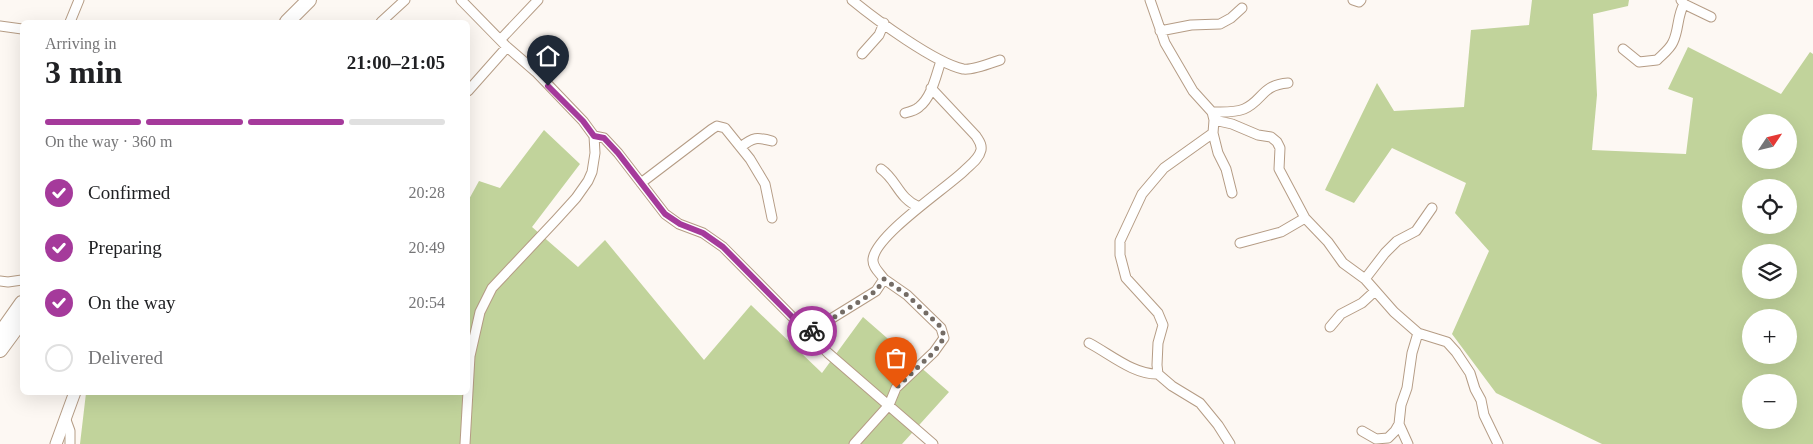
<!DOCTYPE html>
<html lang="en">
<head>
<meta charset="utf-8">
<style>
	body { margin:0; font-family:"Times New Roman",serif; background:#f2f2f2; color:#202124; height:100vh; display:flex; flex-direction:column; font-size:19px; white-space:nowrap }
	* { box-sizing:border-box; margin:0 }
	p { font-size:16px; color:#757577 }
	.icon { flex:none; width:28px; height:28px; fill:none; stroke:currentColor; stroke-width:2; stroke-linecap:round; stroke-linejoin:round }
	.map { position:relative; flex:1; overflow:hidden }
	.sheet { position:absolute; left:20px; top:20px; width:450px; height:375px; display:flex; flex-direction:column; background:#fff; border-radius:8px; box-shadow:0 5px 20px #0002 }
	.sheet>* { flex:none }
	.needle { width:32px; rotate:55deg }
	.tools { position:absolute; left:1742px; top:114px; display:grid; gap:10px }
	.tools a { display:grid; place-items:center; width:55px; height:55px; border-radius:50%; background:#fff; box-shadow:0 5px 20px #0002; font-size:25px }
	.pin { position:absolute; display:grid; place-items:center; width:42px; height:42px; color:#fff; margin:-51px -21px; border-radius:50% 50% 50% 0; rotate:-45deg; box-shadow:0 0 5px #0007 }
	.pin .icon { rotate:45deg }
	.courier { position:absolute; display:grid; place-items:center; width:50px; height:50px; margin:-25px; border:4px solid #a53a9b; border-radius:50%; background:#fff; color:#222; box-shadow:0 1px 6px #0007 }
	.head em { font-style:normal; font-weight:600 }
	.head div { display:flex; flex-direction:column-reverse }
	.head { display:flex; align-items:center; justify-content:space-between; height:85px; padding:0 25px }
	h1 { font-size:32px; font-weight:600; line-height:38px }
	.bar { display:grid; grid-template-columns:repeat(4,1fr); gap:8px 5px; align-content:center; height:60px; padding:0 25px }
	.bar i { height:6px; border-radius:4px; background:#e0e0e0 }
	.bar .selected { background:#a53a9b }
	.bar p { grid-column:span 4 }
	ol { padding:0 25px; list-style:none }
	li { display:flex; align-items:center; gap:15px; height:55px }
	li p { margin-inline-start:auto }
	li .icon { padding:5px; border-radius:50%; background:#a53a9b; color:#fff; stroke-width:4 }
	li:last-child { color:#757577 }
	li i { width:28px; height:28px; border:2px solid #e0e0e0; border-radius:50% }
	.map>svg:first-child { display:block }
	.green { fill:#c1d39b; fill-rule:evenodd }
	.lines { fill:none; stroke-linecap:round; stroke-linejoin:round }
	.minor-casing { stroke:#b59c85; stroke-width:11 }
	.major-casing { stroke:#b59c85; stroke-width:13 }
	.highway-casing { stroke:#b59c85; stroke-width:16 }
	.minor { stroke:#fff; stroke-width:9 }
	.major { stroke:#fff; stroke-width:11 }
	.highway { stroke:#fff; stroke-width:14 }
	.done { stroke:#746c65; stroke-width:5; stroke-dasharray:0 9 }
	.route { stroke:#a53a9b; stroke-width:6 }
</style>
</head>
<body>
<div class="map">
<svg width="1813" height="444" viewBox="0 0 1813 444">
	<rect width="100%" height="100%" fill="#fdf8f3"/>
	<path class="green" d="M1532 0H1629L1628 6 1593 14 1597 95 1592 150 1686 154 1693 98 1668 89 1688 47 1781 94 1810 52 1813 54V444H1602L1496 393 1452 334 1489 251 1455 213 1466 183 1392 148 1354 203 1325 190 1377 83 1394 111 1464 107 1471 30 1529 25ZM1751 122H1789V160H1751ZM1751 188H1789V225H1751ZM1751 252H1789V290H1751ZM1751 318H1789V355H1751ZM1751 382H1789V420H1751Z
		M544 130 580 164 532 227 578 267 605 240 704 360 751 305 822 373 863 317 949 392 902 444H80L86 393 468 392V201L479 181 500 188Z"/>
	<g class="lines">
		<defs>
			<path id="minor" d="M461 0 507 47 536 72 583 121 594 136 604 138 618 153 665 214 679 224 703 233 723 247 828 353 933 444
				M852 0C875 19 935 63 963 69 971 71 991 63 1000 60
				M1150 0 1165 43 1193 91 1212 112 1214 120 1213 133 1164 168 1142 194 1120 241V255L1126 278 1158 313 1163 325 1158 343 1157 365 1158 374 1172 386 1200 403 1218 425 1230 444
				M1353 0 1359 2 1361 0
				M1681 0 1684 4 1711 17
				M70 22 79 0
				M381 22 405 0
				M0 26 22 29
				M1160 31 1191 25 1220 24 1231 18 1242 8
				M501 39 538 0
				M1623 49 1639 62 1657 60C1662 55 1670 49 1673 42 1679 30 1677 16 1684 4
				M862 54 879 35 884 23
				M468 91 507 47
				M1212 112C1223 112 1234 113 1244 109 1263 101 1261 85 1288 83
				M905 113C909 112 916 110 919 107 932 97 936 75 941 61
				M1214 120 1232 124 1258 135 1271 137 1277 142 1280 148 1279 169 1305 218 1328 242 1343 263 1365 279 1394 312 1418 333 1447 342 1456 352 1470 373 1475 389 1481 400 1484 415 1498 444
				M1213 133 1218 153 1226 169 1232 193
				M741 147C753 137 757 137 772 141
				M881 169C897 180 898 198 919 207
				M641 183 712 129 717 126 725 128 750 159 765 184 772 218
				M1240 243 1281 232 1305 218
				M1365 279 1385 253 1397 241 1416 231 1432 208
				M0 281 8 282 22 280
				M1330 327 1341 314 1362 303 1375 291
				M808 333 876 291 884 279C880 273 872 267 873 259 876 235 945 189 964 171 970 165 979 159 981 150 982 144 979 141 976 136L931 88
				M1089 343C1110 354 1134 375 1158 374
				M66 420 70 431V444
				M1399 424 1408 444
				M1362 431 1376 439 1388 438 1395 431 1399 424 1401 405 1407 388 1412 353 1418 333
				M465 444 470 356 480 312 492 288 556 220 576 198 588 181 592 172 595 153 594 136
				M854 444 889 405 896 388 934 352 944 338 941 328 907 295 884 279"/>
			<path id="major" d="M56 444 75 392"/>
			<path id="highway" d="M287 22 309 0
				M0 334 22 303
				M0 350 22 320"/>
		</defs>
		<use href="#minor" class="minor-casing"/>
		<use href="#major" class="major-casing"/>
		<use href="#highway" class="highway-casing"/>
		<use href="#minor" class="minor"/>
		<use href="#major" class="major"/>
		<use href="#highway" class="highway"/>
	</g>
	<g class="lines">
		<path class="done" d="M812 331 876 291 884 279 907 295 942 328 944 338 934 352 896 388"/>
		<path class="route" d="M548 86 583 121 594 136 604 138 618 153 665 214 680 224 703 233 723 247 808 333 812 331"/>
	</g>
</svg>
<div class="tools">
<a><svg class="needle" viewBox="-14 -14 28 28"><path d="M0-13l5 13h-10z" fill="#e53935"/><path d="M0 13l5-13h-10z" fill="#757577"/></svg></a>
<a><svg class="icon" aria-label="locate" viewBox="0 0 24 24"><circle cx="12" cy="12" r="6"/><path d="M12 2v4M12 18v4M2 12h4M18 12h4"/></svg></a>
<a><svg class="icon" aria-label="layers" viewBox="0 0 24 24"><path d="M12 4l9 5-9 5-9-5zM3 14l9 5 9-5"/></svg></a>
<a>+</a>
<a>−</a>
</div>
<div class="pin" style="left:896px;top:388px;background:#ea580c"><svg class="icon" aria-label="bag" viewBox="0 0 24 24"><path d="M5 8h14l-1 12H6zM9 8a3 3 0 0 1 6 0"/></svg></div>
<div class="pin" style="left:548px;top:86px;background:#1f2937"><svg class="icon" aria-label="home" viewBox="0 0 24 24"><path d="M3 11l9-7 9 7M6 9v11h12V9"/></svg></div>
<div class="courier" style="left:812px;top:331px"><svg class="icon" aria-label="bike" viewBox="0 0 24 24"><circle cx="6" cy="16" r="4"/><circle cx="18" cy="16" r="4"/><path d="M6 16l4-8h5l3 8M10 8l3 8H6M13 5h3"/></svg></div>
<section class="sheet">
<div class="head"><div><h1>3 min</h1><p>Arriving in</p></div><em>21:00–21:05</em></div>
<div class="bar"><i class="selected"></i><i class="selected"></i><i class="selected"></i><i></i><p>On the way · 360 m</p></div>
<ol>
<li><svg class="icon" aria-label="check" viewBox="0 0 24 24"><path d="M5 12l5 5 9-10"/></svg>Confirmed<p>20:28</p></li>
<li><svg class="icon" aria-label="check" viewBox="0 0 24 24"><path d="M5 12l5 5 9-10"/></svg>Preparing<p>20:49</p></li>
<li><svg class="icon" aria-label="check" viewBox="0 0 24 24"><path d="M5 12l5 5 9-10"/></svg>On the way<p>20:54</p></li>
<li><i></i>Delivered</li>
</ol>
</section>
</div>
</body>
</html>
